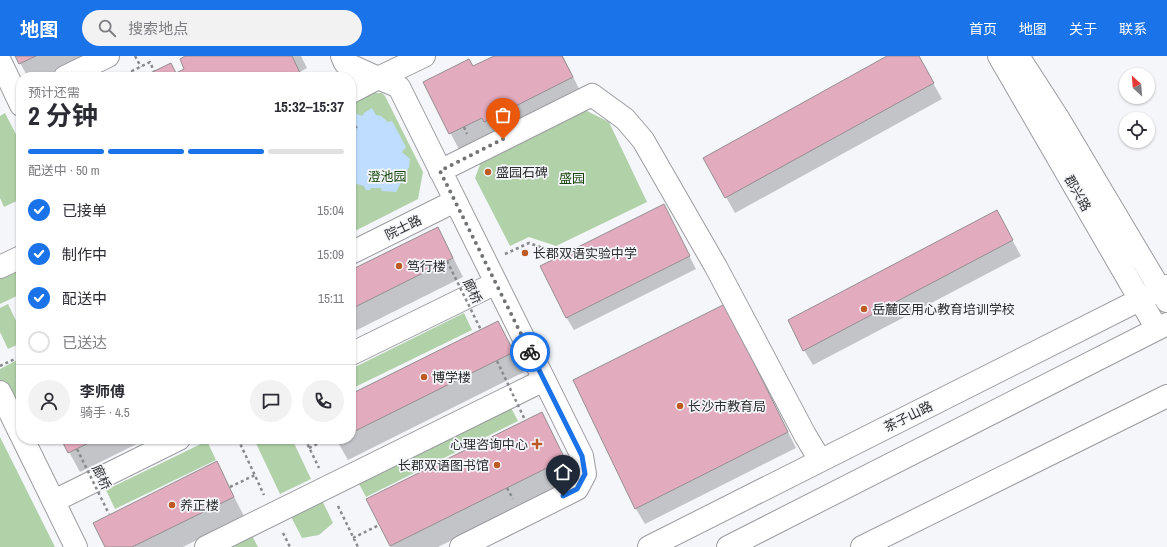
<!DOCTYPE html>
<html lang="zh">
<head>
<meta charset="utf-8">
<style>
	body { margin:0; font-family:"Archivo Narrow","Noto Sans SC",sans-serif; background:#f2f2f3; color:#2b2b33; height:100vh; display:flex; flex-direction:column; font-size:15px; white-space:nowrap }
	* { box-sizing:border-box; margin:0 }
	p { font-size:13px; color:#7c7c81 }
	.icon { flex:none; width:22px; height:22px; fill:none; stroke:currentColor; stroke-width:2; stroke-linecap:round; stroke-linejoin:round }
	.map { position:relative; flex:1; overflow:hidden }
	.drawer { position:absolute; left:16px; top:16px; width:340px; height:372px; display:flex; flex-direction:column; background:#fff; border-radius:16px; box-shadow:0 1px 3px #0004 }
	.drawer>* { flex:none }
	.needle { width:26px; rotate:334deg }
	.buttons { position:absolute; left:1119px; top:12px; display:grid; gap:8px }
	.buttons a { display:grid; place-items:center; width:36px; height:36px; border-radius:50%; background:#fff; box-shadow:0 1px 3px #0004; font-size:20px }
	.pin { position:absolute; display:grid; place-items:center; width:34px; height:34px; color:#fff; margin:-41px -17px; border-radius:50% 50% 50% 0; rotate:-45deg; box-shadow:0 0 4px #0007 }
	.pin .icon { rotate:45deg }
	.courier { position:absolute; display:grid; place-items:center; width:40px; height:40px; margin:-20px; border:3px solid #1a73e8; border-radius:50%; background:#fff; color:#222; box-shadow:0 1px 5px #0007 }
	.headline em { font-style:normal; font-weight:700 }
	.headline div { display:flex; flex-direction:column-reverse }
	.headline { display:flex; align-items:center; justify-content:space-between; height:68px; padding:0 12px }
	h1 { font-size:26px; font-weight:700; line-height:30px }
	.bar { display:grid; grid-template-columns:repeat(4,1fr); gap:6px 4px; align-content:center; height:48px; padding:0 12px }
	.bar i { height:5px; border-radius:3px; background:#e1e1e2 }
	.bar .active { background:#1a73e8 }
	.bar p { grid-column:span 4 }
	.line { display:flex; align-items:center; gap:10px; padding:0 12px; border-top:1px solid #e1e1e2 }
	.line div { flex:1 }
	.round { display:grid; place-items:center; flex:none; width:42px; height:42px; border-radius:21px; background:#f2f2f3 }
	ol { padding:0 12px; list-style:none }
	li { display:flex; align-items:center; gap:12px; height:44px }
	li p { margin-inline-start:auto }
	li .icon { padding:4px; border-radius:50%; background:#1a73e8; color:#fff; stroke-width:4 }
	li:last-child { color:#7c7c81 }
	li i { width:22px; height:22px; border:2px solid #e1e1e2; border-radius:50% }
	header { display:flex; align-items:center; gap:24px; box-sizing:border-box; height:56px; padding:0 20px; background:#1a73e8; color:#fff }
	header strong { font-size:19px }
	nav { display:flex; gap:22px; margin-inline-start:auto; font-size:14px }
	.search { width:280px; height:36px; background:#f2f2f3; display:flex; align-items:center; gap:10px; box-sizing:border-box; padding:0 14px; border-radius:22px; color:#7c7c81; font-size:15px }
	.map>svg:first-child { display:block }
	.garden { fill:#b1d1a9 }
	.water { fill:#bfdeff }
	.shadow { fill:#0003 }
	.building { fill:#e3abbe; stroke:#959091 }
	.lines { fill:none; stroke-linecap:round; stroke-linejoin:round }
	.minor-casing { stroke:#9a9ca0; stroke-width:24 }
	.major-casing { stroke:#9a9ca0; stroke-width:24 }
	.path { stroke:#898a8d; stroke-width:2.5; stroke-dasharray:3 3; stroke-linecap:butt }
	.minor { stroke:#fff; stroke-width:22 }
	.major { stroke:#fff; stroke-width:22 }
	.path-bridge { stroke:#898a8d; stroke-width:2.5; stroke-dasharray:3 3; stroke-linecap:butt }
	.done { stroke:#717375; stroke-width:4; stroke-dasharray:0 7.2 }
	.route { stroke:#1a73e8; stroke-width:5 }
	.poi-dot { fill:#be5a23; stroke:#f4f6fa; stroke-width:1.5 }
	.labels { text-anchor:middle; stroke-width:3.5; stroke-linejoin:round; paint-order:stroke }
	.poi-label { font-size:13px; fill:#2b2c2d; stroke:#f4f6fa; text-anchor:start }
	.park-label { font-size:13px; fill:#17450a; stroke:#f4f6fa }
	.street-label { font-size:13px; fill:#2b2c2d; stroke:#f4f6fa }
</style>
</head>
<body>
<header>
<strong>地图</strong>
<div class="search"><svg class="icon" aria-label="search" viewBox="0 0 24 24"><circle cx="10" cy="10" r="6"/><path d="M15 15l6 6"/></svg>搜索地点</div>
<nav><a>首页</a><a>地图</a><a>关于</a><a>联系</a></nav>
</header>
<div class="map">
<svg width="1167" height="491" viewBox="0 0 1167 491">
	<rect width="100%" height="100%" fill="#f4f6fa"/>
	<path class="garden" d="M372 37H382L385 40 423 116 418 143 351 177V40Z
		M585 54 609 66 647 146 556 190 529 181 510 190 475 122 481 106Z
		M5 57 21 88V143L4 151 0 142V60Z
		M17 207 21 215V238L0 248V215Z
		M8 248 21 275V287L8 293 0 276V252Z
		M464 257 472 274 351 333V313Z
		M21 302V340L10 345 0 324V313Z
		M509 348 518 365 366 441 357 424Z
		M0 381 55 491H0Z
		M254 383H292L311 423 280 438Z
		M207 385 216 404 115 453 106 434Z
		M319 438 333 467 319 479 302 482 287 453Z
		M250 476 258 491H220Z"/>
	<path class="water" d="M372 52 376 59 381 60 388 66 392 65 406 91 402 96 410 103 409 111 396 136 382 135 381 132H371L370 134H366L364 130 351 126V60L357 58 362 60 364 57Z"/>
	<path class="shadow" d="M16 0H87L44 21H28Z
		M187 0H301L307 12 300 16 303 21H144L176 18 186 13Z
		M496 0H563L583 41 461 97 424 27 473 12Z
		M889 0H918L942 43 735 157 704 102Z
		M670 162 696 213 574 274 566 261Z
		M1005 171 1021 200 813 309 804 294Z
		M438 172 463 221 351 277V216Z
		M733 265 796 392 645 468 636 453 574 324Z
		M498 267 524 316 348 404 336 383H351V339Z
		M541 358 575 423 438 491H391L368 444Z
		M62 383H147L80 416Z
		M216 406 244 460 183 491H106Z"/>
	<path class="building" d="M15 0H36L19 8Z
		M185 0H292L302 21H142L171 7 176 17 184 13 180 3Z
		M494 0H562L573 21 484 66 482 62 449 78 423 26 469 3 473 10Z
		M887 0H919L934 27 725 142 703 102Z
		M664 148 690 200 566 262 540 210Z
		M997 154 1013 184 803 295 788 264Z
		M438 171 453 202 351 253V214Z
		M725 248 788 376 635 453 573 324Z
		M498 265 514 296 351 377V338Z
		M542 356 565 403 390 490 366 443Z
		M61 383H97L68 397Z
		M217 405 234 441 132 491H105L93 467Z"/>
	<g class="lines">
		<defs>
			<path id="minor" d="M342 0 345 7 378 22 424 0
				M0 5 21 49
				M65 21 108 0
				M351 36 378 22 399 31 582 400 585 418 577 433 461 491
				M440 115 592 39 625 63 643 84 716 211 805 379 820 404
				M351 197 455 145
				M0 211 21 201
				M351 298 496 227
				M0 336 21 379
				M23 383 76 491
				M54 445 179 383
				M206 491 544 324
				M862 491 1167 340"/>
			<path id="major" d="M999 0 1157 273
				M1018 0 1058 62 1167 245
				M649 491 1167 230
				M728 491 1167 268"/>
		</defs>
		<use href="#minor" class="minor-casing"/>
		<use href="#major" class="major-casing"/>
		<path class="path" d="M135 0 141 11
			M135 21 132 15 150 6 154 15
			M464 71 467 78
			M351 77 355 72 359 69
			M505 198 529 187 562 199
			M0 310 21 300
			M238 383 264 439
			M305 383 319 412
			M309 392 328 383
			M230 431 255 419
			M507 432 513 443
			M338 450 358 491
			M283 477 290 491
			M353 482 379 469"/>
		<use href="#minor" class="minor"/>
		<use href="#major" class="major"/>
		<path class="path-bridge" d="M447 205 481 274
			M497 305 525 364
			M77 393 109 458"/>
	</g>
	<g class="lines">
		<path class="done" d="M503 83 440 115 530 296"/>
		<path class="route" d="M530 296 582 400 585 418 577 433 563 440"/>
	</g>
	<g class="poi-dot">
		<circle cx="488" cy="116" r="4"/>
		<circle cx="525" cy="197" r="4"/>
		<circle cx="399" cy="210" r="4"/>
		<circle cx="864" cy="253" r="4"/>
		<circle cx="424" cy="321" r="4"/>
		<circle cx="680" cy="350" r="4"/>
		<path d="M535 382h4v4h4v4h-4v4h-4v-4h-4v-4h4z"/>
		<circle cx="497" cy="409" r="4"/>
		<circle cx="172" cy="449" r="4"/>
	</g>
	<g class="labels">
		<g class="poi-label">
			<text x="496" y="121">盛园石碑</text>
			<text x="533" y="202">长郡双语实验中学</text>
			<text x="407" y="215">笃行楼</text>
			<text x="872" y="258">岳麓区用心教育培训学校</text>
			<text x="432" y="326">博学楼</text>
			<text x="688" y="355">长沙市教育局</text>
			<text x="528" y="393" text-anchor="end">心理咨询中心</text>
			<text x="489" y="414" text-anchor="end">长郡双语图书馆</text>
			<text x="180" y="454">养正楼</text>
		</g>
		<g class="park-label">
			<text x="387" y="125">澄池园</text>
			<text x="572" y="127">盛园</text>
		</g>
		<g class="street-label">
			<text transform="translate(1078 137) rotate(60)" y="5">郡兴路</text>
			<text transform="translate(403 171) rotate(-26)" y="5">院士路</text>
			<text transform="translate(473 235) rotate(64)" y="5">廊桥</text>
			<text transform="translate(908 360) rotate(-26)" y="5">茶子山路</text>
			<text transform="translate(102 421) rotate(64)" y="5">廊桥</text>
		</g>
	</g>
</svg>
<div class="buttons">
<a><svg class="needle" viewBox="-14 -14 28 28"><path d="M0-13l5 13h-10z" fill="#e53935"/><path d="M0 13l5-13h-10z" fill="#7c7c81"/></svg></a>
<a><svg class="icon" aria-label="locate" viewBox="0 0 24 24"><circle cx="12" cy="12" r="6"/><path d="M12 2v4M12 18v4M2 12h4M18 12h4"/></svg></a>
</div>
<div class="pin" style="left:503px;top:83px;background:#ea580c"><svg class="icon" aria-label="bag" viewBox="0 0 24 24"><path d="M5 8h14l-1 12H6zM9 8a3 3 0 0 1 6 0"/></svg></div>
<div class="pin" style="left:563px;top:440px;background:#1f2937"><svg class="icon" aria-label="home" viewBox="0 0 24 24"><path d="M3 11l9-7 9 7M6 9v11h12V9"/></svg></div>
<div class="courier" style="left:530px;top:296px"><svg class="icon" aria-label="bike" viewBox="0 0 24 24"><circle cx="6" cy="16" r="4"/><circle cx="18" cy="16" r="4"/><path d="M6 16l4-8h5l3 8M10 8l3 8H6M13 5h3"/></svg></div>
<section class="drawer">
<div class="headline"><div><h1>2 分钟</h1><p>预计还需</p></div><em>15:32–15:37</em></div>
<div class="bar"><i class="active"></i><i class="active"></i><i class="active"></i><i></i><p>配送中 · 50 m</p></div>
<ol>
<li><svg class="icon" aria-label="check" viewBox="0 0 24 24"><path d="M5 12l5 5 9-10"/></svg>已接单<p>15:04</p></li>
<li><svg class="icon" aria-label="check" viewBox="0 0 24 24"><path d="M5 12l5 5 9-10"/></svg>制作中<p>15:09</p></li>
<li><svg class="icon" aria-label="check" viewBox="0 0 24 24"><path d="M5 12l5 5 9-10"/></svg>配送中<p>15:11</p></li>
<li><i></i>已送达</li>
</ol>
<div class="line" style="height:72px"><a class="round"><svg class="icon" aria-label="person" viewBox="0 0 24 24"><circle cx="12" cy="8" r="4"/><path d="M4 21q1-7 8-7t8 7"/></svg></a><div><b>李师傅</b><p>骑手 · 4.5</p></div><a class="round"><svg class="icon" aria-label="chat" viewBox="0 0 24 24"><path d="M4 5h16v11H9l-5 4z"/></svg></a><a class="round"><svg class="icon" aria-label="phone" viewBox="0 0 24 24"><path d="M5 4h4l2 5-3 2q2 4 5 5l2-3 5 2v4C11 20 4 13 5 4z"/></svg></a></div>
</section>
</div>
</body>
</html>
